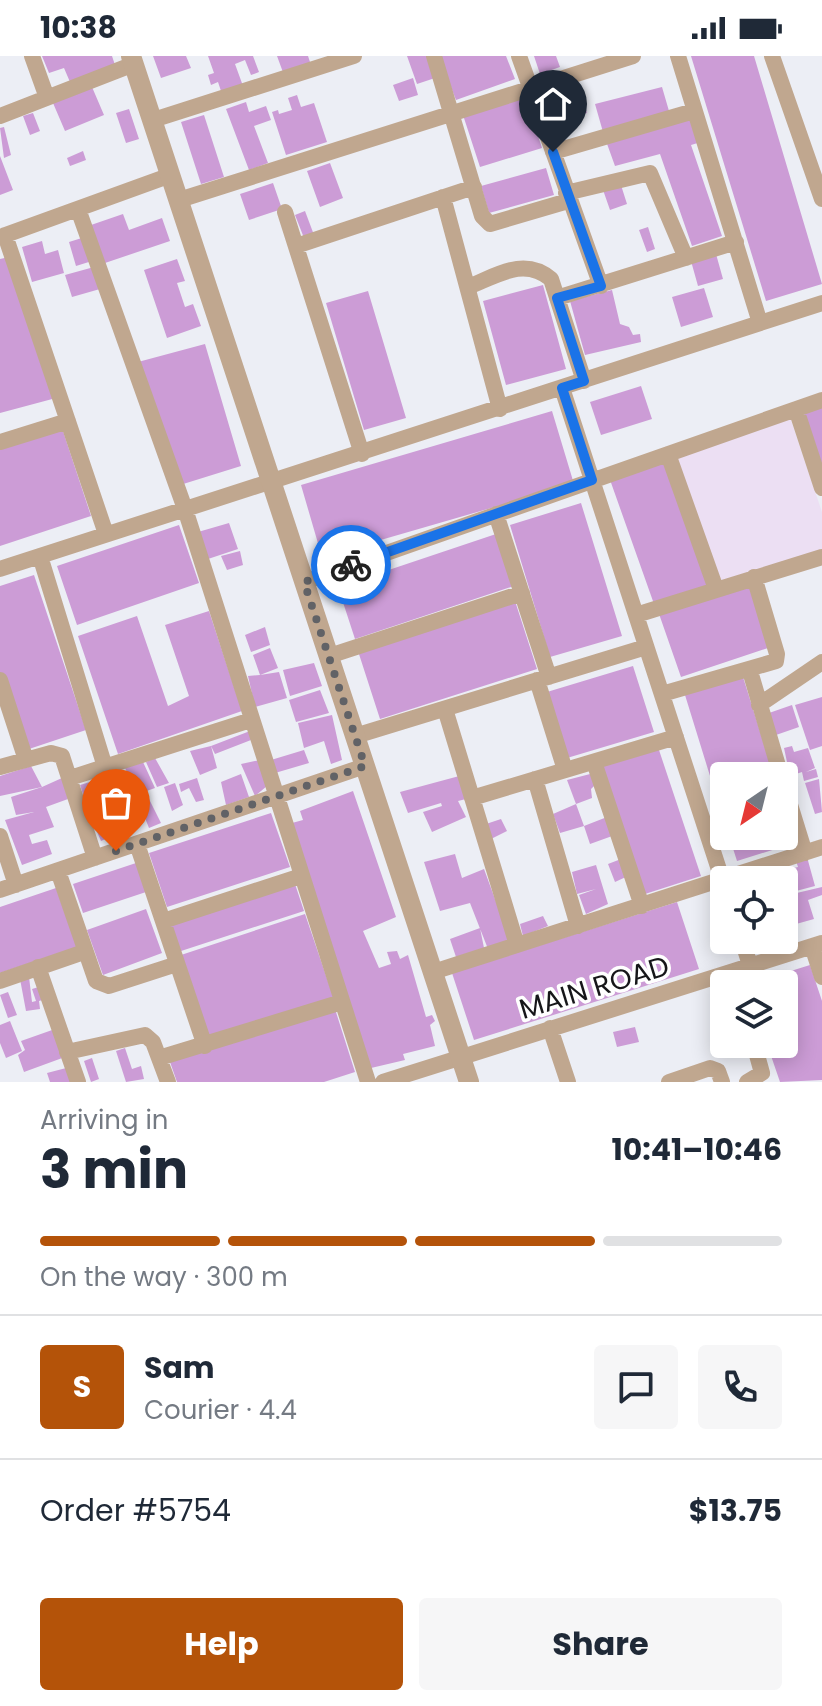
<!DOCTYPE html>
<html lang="en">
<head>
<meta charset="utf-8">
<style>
	body { margin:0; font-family:Poppins,sans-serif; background:#f6f6f7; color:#1f2937; height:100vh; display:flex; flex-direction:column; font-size:30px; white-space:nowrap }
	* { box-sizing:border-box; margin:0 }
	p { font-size:26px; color:#747a83 }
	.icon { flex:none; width:44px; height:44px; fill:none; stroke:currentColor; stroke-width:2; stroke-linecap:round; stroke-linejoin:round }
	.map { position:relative; height:1026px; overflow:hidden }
	.side { display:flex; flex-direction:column; background:#fff; flex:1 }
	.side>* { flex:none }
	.needle { width:52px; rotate:215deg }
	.fabs { position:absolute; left:710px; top:706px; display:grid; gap:16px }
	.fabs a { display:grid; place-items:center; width:88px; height:88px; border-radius:8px; background:#fff; box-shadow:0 4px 20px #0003; font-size:40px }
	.pin { position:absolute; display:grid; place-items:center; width:68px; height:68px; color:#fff; margin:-82px -34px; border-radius:50% 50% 50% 0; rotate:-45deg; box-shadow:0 0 8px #0007 }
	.pin .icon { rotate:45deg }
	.courier { position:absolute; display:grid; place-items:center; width:80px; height:80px; margin:-40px; border:6px solid #1a73e8; border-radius:50%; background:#fff; color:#222; box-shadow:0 2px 10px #0007 }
	.headline em { font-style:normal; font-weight:700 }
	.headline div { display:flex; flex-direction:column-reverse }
	.headline { display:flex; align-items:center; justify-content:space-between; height:136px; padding:0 40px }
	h1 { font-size:52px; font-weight:700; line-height:60px }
	.bar { display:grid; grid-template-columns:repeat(4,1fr); gap:12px 8px; align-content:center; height:96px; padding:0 40px }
	.bar i { height:10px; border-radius:6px; background:#e0e1e3 }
	.bar .on { background:#b45309 }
	.bar p { grid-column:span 4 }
	.line { display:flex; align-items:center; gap:20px; padding:0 40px; border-top:2px solid #e0e1e3 }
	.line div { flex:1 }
	.round { display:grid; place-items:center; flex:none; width:84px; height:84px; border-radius:8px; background:#f6f6f7 }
	.primary-button { display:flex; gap:16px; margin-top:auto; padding:16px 40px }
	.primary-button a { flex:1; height:92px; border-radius:8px; background:#b45309; color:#fff; font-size:32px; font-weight:700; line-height:92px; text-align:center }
	.primary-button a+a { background:#f6f6f7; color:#1f2937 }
	.status { display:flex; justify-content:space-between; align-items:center; height:56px; padding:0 40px; background:#fff; direction:ltr }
	.status svg { height:22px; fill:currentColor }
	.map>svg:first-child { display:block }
	.medical { fill:#ecdff3 }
	.building { fill:#cc9cd6 }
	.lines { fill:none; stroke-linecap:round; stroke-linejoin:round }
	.minor { stroke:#c0a78f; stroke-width:16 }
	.tertiary { stroke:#c0a78f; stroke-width:20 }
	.done { stroke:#616266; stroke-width:8; stroke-dasharray:0 14.4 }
	.route { stroke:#1a73e8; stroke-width:10 }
	.labels { text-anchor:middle; stroke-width:7; stroke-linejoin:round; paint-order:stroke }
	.street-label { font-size:28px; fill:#161619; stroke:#fff }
</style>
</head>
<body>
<div class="status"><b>10:38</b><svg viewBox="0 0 49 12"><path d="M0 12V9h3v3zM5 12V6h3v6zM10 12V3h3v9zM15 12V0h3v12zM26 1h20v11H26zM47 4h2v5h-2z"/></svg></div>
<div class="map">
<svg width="822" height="1026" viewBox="0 0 822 1026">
	<rect width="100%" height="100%" fill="#eceef5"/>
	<path class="medical" d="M790 361 822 456V493L719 526 676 398Z"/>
	<path class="building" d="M42 0H112L115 9 70 26 64 12 49 17Z
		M153 0H186L191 12 161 22Z
		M208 0H253L259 16 251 19 245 4 235 8 243 30 222 38 218 26 211 29 208 19 214 17Z
		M277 0H308L311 9 284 19Z
		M407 0H427L435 22 417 28Z
		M439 0H506L515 23 456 44Z
		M534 0H556L560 11 540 18Z
		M691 0H754L822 228 766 245Z
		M413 22 418 39 399 45 393 29Z
		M578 29 587 57 552 65 542 38Z
		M92 31 104 59 65 75 53 47Z
		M662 31 669 55 603 76 595 48Z
		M297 39 301 51 314 47 327 86 286 99 272 56 278 54 279 58 292 54 288 42Z
		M525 40 542 92 480 111 463 59Z
		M246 46 249 56 266 50 271 64 254 70 268 107 249 114 226 53Z
		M129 53 139 83 126 87 116 57Z
		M33 57 40 75 30 79 23 60Z
		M204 59 224 121 201 128 181 66Z
		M691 60 701 86 691 89 722 180 692 190 660 98 615 110 606 85Z
		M4 71 11 99 4 102 0 72Z
		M83 95 86 104 70 110 67 102Z
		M0 100 13 134 0 139Z
		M330 107 343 142 320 151 307 115Z
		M546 112 554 139 489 157 481 130Z
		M620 126 627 148 610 154 602 131Z
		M273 127 282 153 249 164 240 138Z
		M305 155 314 179 304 182 295 159Z
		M123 158 129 174 162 162 170 185 105 207 91 169Z
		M648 171 655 193 647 196 639 174Z
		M85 181 92 205 76 210 69 186Z
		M42 185 45 198 58 194 64 217 32 226 22 191Z
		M716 198 723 223 698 230 691 205Z
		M9 201 56 342 0 357V203Z
		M177 203 185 225 177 227 185 251 193 248 201 270 167 282 144 214Z
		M94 211 100 233 72 241 65 219Z
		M543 229 566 313 506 329 483 245Z
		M704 232 713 261 681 271 672 241Z
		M612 234 620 268 629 271 633 279 640 278 641 286 585 299 570 245Z
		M368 235 406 362 364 374 326 247Z
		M205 288 241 410 180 429 138 306Z
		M641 330 652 363 601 379 590 346Z
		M822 349V408L803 355Z
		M552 355 574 428 322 501 301 429Z
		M62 372 91 460 0 490V392Z
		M665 402 710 529 654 548 609 421Z
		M581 447 622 580 550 601 510 469Z
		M229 467 238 493 208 503 198 476Z
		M179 469 199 527 77 569 57 510Z
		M496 478 514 530 355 583 338 531Z
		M240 495 243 509 227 514 221 500Z
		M34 519 86 674 26 694 0 617V530Z
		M749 525 771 591 681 621 658 555Z
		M515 545 537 613 380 663 358 595Z
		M209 555 242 655 118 698 78 580 137 560 168 650 189 640 165 569Z
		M265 571 270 589 251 596 245 579Z
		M270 592 278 612 260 619 279 616 287 642 255 651 248 620 260 619 253 599Z
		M314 607 322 630 290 640 283 614Z
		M633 610 654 676 567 702 547 636Z
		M743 621 774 720H724L723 762 685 639Z
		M320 634 329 657 296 666 289 644Z
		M822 641V690L810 694 795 649Z
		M792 649 799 671 776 679 769 657Z
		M332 659 342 704 331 708 324 685 304 692 298 667Z
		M250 675 251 684 215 698 211 690Z
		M211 690 217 712 200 719 190 695Z
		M792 690 794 696 808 692 815 712 806 716 816 713 818 721 804 725 802 716 790 720 784 692Z
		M658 691 701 820 645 838 602 709Z
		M304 694 309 707 275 717 271 704Z
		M155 702 169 727 157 731 146 706Z
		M260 704 267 730 255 740 241 708Z
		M143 706 155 732 138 738 125 712Z
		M31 710 42 731 62 722 68 743 46 751 54 771 29 779 32 788 47 784 52 798 22 809 5 764 34 756 16 759 11 741 42 731 0 740V720Z
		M594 717 598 726 591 733 592 742 576 748 567 724Z
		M241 718 249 741 226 749 221 726Z
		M463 719 470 742 458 745 466 761 432 776 423 756 442 750 441 747 408 757 400 736Z
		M103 722 113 747 89 757 80 729Z
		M197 722 204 744 196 746 189 732 181 736 179 728Z
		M819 723 822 756 815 758 805 727Z
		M175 727 183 749 172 755 164 731Z
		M353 735 396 861 363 875 379 912 391 908 387 896 397 895 400 903 408 899 426 961 432 959 435 965 430 969 435 990 403 998 405 1004 371 1012 292 767 303 764 300 755Z
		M147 739 161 767 149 772 137 742Z
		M576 748 584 770 560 777 553 758Z
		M112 751 122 776 101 785 89 757Z
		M784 756 795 787 737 805 729 780H784Z
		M271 757 290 811 167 851 149 797Z
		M607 761 615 779 590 788 584 770Z
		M501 763 507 775 491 783 486 768Z
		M455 798 462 822 484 813 510 884 488 893 470 847 440 855 424 806Z
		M807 801 815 830 796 835 790 813 798 811 796 805Z
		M621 803 628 820 615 826 608 808Z
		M136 807 146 836 83 857 73 828Z
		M596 809 608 848 586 858 579 839 596 833 577 838 572 816Z
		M294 825 304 855 178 896 168 867Z
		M822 831V839L808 844 814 863 789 870 784 840Z
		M56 832 77 891 0 917V851Z
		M677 846 699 913 474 984 452 917Z
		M146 853 162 897 103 919 87 874Z
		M305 858 334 943 209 984 181 899Z
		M543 860 548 870 523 880 520 868Z
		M480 872 484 892 456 901 450 883Z
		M810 909 822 945V1024L780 1026 767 988H784V928L752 927Z
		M29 921 32 946 36 945 32 933 42 930 46 943 39 945 40 953 26 955 20 923Z
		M8 936 17 959 8 962 0 939Z
		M335 953 355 1016 324 1026H177L170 1006Z
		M10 965 22 995 6 1002 0 987V969Z
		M635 971 639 986 617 991 613 976Z
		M55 973 65 1001 24 1016 18 999 25 994 21 985Z
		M125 992 132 1013 141 1010 144 1023 126 1026 116 995Z
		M92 1002 99 1023 91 1026 84 1005Z
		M70 1011 73 1026H50L47 1017Z"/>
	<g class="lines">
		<path class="minor" d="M32 0 46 39
			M434 0 482 160 490 168 568 145
			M519 0 601 230
			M678 0 760 267
			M772 0 822 143
			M0 60 134 8
			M153 64 354 0
			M553 96 694 55
			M566 137 650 117 686 202
			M443 141 500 353
			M179 144 633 0
			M78 153 185 453 368 1026
			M285 156 362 398
			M5 179 106 478
			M0 181 171 119
			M296 190 474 131
			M468 231C496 220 524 200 551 223L584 325
			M557 242 736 186
			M562 332 724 829
			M796 353 822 432
			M0 386 68 365
			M668 398 716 533
			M496 458 549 621
			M40 500 105 711
			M0 513 822 247
			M304 526 822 344
			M636 559 822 501
			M329 600 522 537
			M750 615 781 720
			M0 624 26 704
			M537 624 565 714
			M662 638 776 605 777 598 754 521
			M759 649 822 606
			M445 653 517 889
			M355 680 646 591
			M594 706 642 850
			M0 711 51 697 62 700 95 802
			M70 722 251 664
			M535 723 578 870
			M784 729 805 797
			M472 742 676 681
			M0 780 16 829
			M137 788 205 990
			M58 815 96 925 109 930 177 908
			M0 834 365 710
			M163 865 301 820
			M742 884 750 909
			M812 890 822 921
			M38 911 78 1026
			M433 916 822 791
			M0 925 84 896
			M550 972 568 1026
			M67 996 145 979 153 986 168 1026
			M159 1002 342 946
			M383 1026 822 887
			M669 1026 710 1012 718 1015 722 1026
			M747 1026 762 1017 754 988"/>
		<path class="tertiary" d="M131 0 469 1026"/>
	</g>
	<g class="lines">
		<path class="done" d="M116 795 365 710 304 526 351 509"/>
		<path class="route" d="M351 509 592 424 562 332 584 325 557 242 601 230 553 96"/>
	</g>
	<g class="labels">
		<g class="street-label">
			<text transform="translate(594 931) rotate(-17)" y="10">MAIN ROAD</text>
		</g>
	</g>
</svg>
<div class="fabs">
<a><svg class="needle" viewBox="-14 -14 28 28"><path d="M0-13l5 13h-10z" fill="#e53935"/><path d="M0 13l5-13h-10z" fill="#747a83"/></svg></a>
<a><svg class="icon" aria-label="locate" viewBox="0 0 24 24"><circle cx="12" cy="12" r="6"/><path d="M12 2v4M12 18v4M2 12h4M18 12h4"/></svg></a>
<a><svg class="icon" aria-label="layers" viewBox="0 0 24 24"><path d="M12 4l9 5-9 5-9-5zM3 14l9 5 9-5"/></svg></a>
</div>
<div class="pin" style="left:116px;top:795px;background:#ea580c"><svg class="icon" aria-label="bag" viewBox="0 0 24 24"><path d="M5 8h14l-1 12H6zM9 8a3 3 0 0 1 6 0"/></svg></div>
<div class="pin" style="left:553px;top:96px;background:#1f2937"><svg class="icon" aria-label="home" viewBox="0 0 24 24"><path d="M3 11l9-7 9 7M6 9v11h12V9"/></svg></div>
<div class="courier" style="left:351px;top:509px"><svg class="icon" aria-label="bike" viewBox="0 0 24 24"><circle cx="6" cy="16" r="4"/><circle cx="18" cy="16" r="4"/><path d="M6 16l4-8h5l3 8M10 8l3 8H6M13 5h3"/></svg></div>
</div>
<section class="side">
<div class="headline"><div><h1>3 min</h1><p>Arriving in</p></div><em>10:41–10:46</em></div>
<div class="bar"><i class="on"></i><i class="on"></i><i class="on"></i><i></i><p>On the way · 300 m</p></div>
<div class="line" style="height:144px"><b class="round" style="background:#b45309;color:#fff">S</b><div><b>Sam</b><p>Courier · 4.4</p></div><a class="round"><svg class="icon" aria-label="chat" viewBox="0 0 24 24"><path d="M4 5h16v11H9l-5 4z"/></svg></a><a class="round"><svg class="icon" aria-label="phone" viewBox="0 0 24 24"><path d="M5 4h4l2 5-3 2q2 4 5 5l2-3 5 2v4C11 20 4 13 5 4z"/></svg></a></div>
<div class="line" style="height:104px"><div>Order #5754</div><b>$13.75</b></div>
<div class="primary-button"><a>Help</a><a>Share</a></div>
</section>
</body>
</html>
